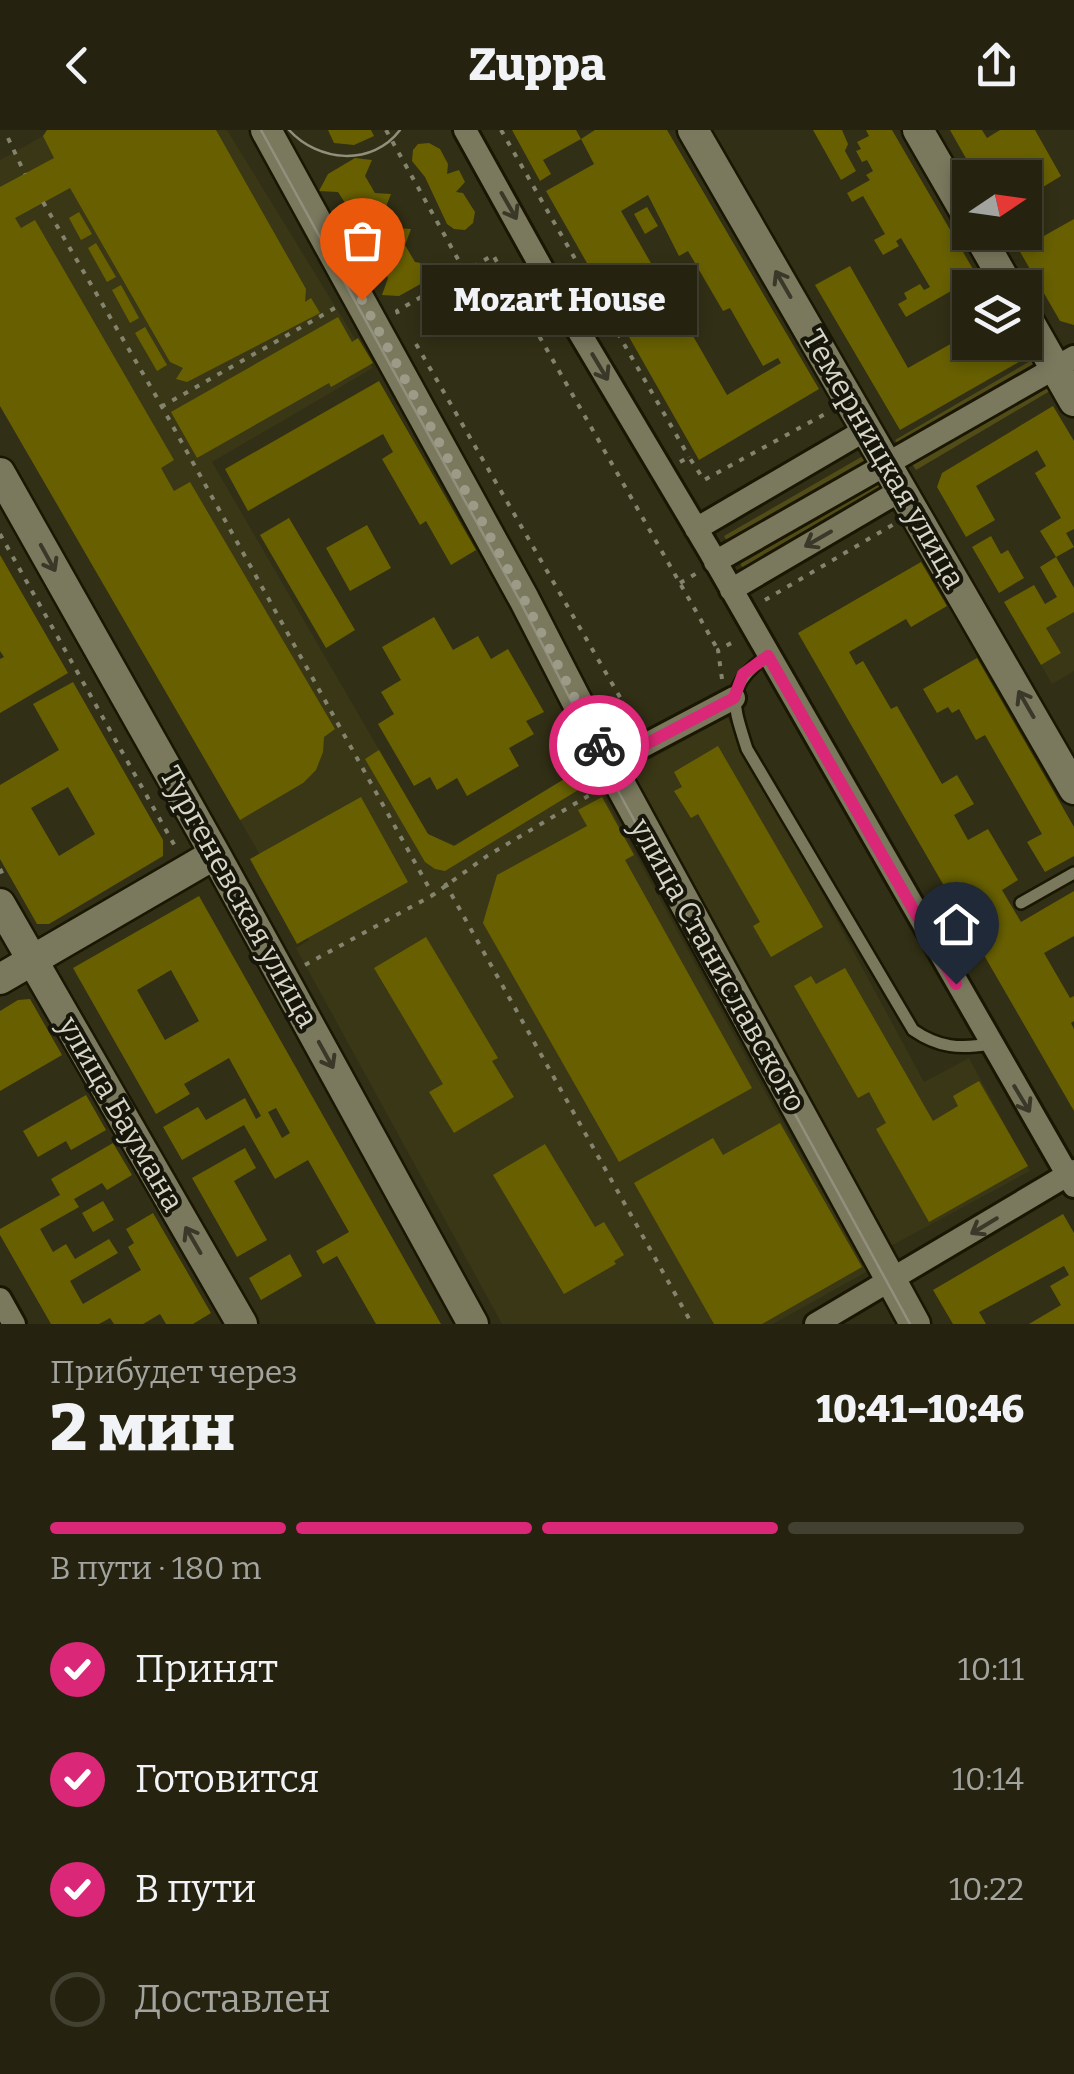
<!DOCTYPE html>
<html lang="ru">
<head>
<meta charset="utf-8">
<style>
	body { margin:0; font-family:Bitter,serif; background:#312f1e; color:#f1f3f6; height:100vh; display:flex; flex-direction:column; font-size:38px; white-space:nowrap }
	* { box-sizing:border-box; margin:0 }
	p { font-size:32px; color:#a3a49f }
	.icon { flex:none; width:55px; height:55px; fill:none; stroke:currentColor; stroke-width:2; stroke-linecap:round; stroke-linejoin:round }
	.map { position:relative; height:1194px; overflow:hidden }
	.drawer { display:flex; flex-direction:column; background:#252310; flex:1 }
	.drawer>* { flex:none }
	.needle { width:65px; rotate:77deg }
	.buttons { position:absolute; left:952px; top:30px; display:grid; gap:20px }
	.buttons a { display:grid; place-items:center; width:90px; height:90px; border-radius:0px; background:#252310; box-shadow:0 5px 15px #0003,0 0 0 2px #424030; font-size:50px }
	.pin { position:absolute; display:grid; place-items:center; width:85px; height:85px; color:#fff; margin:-102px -42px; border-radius:50% 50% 50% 0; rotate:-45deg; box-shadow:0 0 10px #0007 }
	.pin .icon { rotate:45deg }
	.courier { position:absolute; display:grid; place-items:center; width:100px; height:100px; margin:-50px; border:8px solid #db2777; border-radius:50%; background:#fff; color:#222; box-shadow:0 2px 12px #0007 }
	.bubble { position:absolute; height:70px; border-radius:0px; background:#252310; box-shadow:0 5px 15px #0003,0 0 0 2px #424030; font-size:32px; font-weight:800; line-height:70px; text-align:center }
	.headline em { font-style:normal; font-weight:800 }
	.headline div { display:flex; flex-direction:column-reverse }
	.headline { display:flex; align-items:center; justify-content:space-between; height:170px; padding:0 50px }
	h1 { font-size:65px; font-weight:800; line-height:75px }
	.bar { display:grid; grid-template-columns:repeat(4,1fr); gap:15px 10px; align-content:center; height:120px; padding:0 50px }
	.bar i { height:12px; border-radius:8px; background:#424030 }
	.bar .selected { background:#db2777 }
	.bar p { grid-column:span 4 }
	ol { padding:0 50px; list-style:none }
	li { display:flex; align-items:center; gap:30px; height:110px }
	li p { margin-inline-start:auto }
	li .icon { padding:10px; border-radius:50%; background:#db2777; color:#fff; stroke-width:4 }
	li:last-child { color:#a3a49f }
	li i { width:55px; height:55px; border:5px solid #424030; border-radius:50% }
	header { display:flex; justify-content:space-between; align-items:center; height:130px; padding:0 50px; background:#252310; font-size:45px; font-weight:800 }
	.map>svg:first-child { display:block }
	.built { fill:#3a3716 }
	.green { fill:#524d18 }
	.building { fill:#686000; fill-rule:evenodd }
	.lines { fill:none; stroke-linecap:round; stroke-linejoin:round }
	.lane-casing { stroke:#191601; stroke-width:16 }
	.street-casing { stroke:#191601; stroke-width:28 }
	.secondary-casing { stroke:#191601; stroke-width:35 }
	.path { stroke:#84836e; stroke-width:4; stroke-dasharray:5 8; stroke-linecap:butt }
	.lane { stroke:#7a785d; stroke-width:11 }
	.street { stroke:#7a785d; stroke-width:22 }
	.secondary { stroke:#7a785d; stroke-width:30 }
	.tram { stroke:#92907d; stroke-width:2.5 }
	.oneway { stroke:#3a3828 }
	.done { stroke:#9c9b88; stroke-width:10; stroke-dasharray:0 18 }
	.route { stroke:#db2777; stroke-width:12 }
	.labels { text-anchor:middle; stroke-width:8; stroke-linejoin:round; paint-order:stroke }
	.street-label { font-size:30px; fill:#d6d5c6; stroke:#17160b }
</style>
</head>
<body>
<header><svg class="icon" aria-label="back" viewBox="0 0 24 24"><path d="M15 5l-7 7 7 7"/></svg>Zuppa<svg class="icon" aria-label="share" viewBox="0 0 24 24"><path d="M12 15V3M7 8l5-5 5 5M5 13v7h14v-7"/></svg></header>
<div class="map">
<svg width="1074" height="1194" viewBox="0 0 1074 1194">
	<rect width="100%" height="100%" fill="#312f15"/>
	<path class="built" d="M54 0H227L373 238 212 332 428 704 455 715 584 637 600 659 770 971 868 1141 773 1194H502L296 818 309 810 0 274V30Z
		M1074 482V541L1052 554 1041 535 1061 523 1046 498Z
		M727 587 924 952 969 928 1030 1041 889 1117 631 640Z"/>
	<path class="green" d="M1032 230 1050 261 916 340 895 310Z
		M863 326 883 360 744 440 724 406Z"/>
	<path class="building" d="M47 0H216L306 159 305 172 311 168 320 183 187 252 176 249 183 238 170 232 70 58 15 88 21 98 35 90 174 330 161 338 174 361 190 352 335 599 324 607 323 622 316 640 303 653 240 690 0 276V57L54 28 43 6Z
		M328 0H371L374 6 354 15 334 13Z
		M512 0H576L581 9 595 0H667L819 259 699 330 546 61 594 34 581 9 543 30 551 44 540 51ZM648 65 679 126 688 121 723 181 730 178 763 236 778 228 781 233 727 265 621 81Z
		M813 0H842L848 14 845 21 856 41 841 50Z
		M866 0H892L977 146 906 187 898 174 907 169 904 163 920 154 924 160 930 157 901 108 896 111 899 116 883 125 874 110 885 104 863 66 852 72 847 63 870 50 866 45 873 41 867 30 862 32 856 21 861 19 857 12 869 6Z
		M950 0H982L987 8 1000 0H1035L1061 46 1025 68V48H977Z
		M429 13 440 19 448 34 447 44 459 40 465 52 456 62 463 63 475 82 473 93 465 100 454 99 447 94 425 47 412 31 413 20 418 14Z
		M355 28 372 30 365 46 375 63 391 64 385 79 395 98 411 99 405 115 415 132 432 135 426 151 399 166 382 165 388 148 378 131 362 130 368 114 359 97 340 96 347 76 338 62 319 61 328 44Z
		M647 77 658 96 645 104 634 84Z
		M79 82 92 104 81 110 69 88Z
		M1074 89V195L1060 191 1019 120Z
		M96 113 116 147 107 152 88 118Z
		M850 136 908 238 970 203V212H1015L1024 229 900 300 815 155Z
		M121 155 139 188 130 193 112 160Z
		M338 187 352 212 358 208 373 233 331 257 329 253 197 328 171 282Z
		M145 197 167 235 157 241 135 203Z
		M379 251 476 420 451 435 426 391 420 395 382 329 393 322 383 304 248 381 225 339Z
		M1053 276 1074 311V399L1066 403 1074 417 1056 427 1040 401 1061 388 1035 343 1046 336 1037 320 976 356 995 390 966 407 937 357 942 343Z
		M289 388 355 500 326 518 260 405Z
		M367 395 391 438 350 461 326 418Z
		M991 406 1001 424 1008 420 1024 448 999 463 972 417Z
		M0 425 68 543 0 583V529L4 527 0 521Z
		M1056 427 1074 458V482L1046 498 1061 523 1041 535 1004 472 1034 455 1045 474 1057 467 1040 437Z
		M921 432 947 476 911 497 906 489 849 522 856 535 863 531 891 579 897 576 942 654 957 645 974 674 954 685 968 710 988 699 1018 750 1002 760 1021 792 1074 761V806L1044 823 1070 868 1074 866V891L1071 893 1074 899V981L798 503Z
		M434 487 453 520 478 506 491 529 508 519 544 582 526 591 534 604 509 618 519 636 467 666 457 648 437 660 430 647 414 656 378 594 394 584 381 562 401 550 382 517Z
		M977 528 1074 697V726L1045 742 1027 712 1042 704 985 605 976 610 959 579 952 583 948 577 937 583 923 559Z
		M73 552 163 710V726L49 794H37L0 729V655L59 620 33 574ZM68 657 95 704 59 726 31 678Z
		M718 616 823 797 771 827 753 796 760 792 698 684 691 688 674 661 682 657 674 642Z
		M379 620 428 704 454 716 584 637 593 651 445 741 435 739 425 732 365 629Z
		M361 667 408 752 297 814 250 729Z
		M602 667 634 725 625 730 752 958 619 1032 483 793 497 745 587 696 578 680Z
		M199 766 265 883 441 1194H376L337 1126 323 1134 316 1121 349 1102 308 1030 275 1049 244 995 182 1030 163 997 198 977 206 990 245 968 256 989 261 986 229 928 184 954 190 964 156 984 73 838ZM171 840 199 891 165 910 137 860ZM276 978 290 1003 282 1008 268 982Z
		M426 807 498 928 492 931 514 967 454 1003 429 962 443 954 374 838Z
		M845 838 933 991 958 976 953 966 979 951 1028 1036 929 1092 876 999 886 993 869 962 858 968 794 856 811 846 816 854Z
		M30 869 62 925 0 961V881L18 870Z
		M86 965 106 1000 71 1020 66 1011 38 1027 23 1001Z
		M780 993 862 1137 762 1194H714L634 1053 713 1008 723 1025Z
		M113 1013 132 1045 107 1060 102 1053 74 1069 79 1077 40 1099 53 1122 66 1114 75 1129 109 1109 118 1123 70 1151 83 1174 141 1140 128 1117 134 1113 126 1099 153 1083 211 1183 193 1194H166L160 1184 143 1194H114L110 1188 99 1194H51L0 1105V1099L60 1065 51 1049Z
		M545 1014 595 1097 604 1092 624 1125 614 1131 616 1134 564 1164 493 1045Z
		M245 1018 256 1038 234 1051 267 1110 237 1127 192 1048Z
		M103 1071 114 1090 93 1102 82 1083Z
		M1063 1084 1074 1103V1194H1029L1061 1175 1050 1156 1069 1145 1064 1136 979 1182 986 1194H953L933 1160Z
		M290 1124 302 1146 261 1170 249 1148Z"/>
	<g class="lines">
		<defs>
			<path id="lane" d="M768 525C725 557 732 572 747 619L913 900C939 918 960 919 990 914
				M1021 773 1074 743"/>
			<path id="street" d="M465 0 550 153 709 420 1074 1056
				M696 399 867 299
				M715 432 1074 227
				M731 460 903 359
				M609 634 734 568
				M0 1169 14 1194
				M816 1194 1074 1041"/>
			<path id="secondary" d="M266 0 524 469 609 634 915 1194
				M693 0 1074 659
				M918 0 970 90
				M977 102 1009 158
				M1025 185 1074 271
				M0 343 215 724 473 1194
				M0 774 242 1194
				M0 849 215 724"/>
		</defs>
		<use href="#lane" class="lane-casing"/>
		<use href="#street" class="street-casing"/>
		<use href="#secondary" class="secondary-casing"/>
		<path class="path" d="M386 0 464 140
			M501 0 689 327
			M8 8 25 44
			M43 72 156 266 433 765 487 726 593 663
			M398 184 397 181 493 125 718 520
			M416 214 636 595
			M161 277 335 178
			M680 332 689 327 704 350 825 284
			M0 404 176 718
			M680 453 697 443
			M765 470 894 394
			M722 549 718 520 737 510
			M0 739 5 749
			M445 753 692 1194
			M305 835 433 765"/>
		<use href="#lane" class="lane"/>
		<use href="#street" class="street"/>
		<use href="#secondary" class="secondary"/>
		<path class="tram" d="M261 0 520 471 605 637 910 1194
			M289 0C318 32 372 37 400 0"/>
	</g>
	<defs><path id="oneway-shaft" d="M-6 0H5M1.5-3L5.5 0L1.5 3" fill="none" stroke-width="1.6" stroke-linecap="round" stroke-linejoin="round" transform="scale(2.5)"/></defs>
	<g class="oneway">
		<use href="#oneway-shaft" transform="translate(509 76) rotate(60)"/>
		<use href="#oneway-shaft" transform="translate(783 154) rotate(-120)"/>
		<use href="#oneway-shaft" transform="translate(600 237) rotate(59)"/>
		<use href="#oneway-shaft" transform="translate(818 409) rotate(150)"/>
		<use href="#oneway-shaft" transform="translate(48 428) rotate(61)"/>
		<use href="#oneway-shaft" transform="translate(1026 574) rotate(-120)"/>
		<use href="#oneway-shaft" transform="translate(326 925) rotate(61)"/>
		<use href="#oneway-shaft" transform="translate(1022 969) rotate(59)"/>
		<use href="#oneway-shaft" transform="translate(984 1096) rotate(149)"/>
		<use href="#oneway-shaft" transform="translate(193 1110) rotate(-120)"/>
	</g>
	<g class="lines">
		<path class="done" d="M362 170 524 469 599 615"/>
		<path class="route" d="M599 615 608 634 734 568 743 544 768 526 956 854"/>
	</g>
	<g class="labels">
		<g class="street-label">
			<text transform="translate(884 329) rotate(60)" y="10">Темерницкая улица</text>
			<text transform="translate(239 767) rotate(61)" y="10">Тургеневская улица</text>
			<text transform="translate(718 835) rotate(61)" y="10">улица Станиславского</text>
			<text transform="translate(121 984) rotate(60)" y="10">улица Баумана</text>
		</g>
	</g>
</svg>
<div class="buttons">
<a><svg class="needle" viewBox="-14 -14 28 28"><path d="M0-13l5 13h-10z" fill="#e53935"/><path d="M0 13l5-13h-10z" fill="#a3a49f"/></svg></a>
<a><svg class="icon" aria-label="layers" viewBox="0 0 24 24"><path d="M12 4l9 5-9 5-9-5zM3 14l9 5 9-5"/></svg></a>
</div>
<div class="pin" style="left:362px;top:170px;background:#ea580c"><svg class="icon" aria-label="bag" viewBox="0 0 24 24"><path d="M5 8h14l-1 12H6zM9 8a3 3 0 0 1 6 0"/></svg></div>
<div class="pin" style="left:956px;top:854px;background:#1f2937"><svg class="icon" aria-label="home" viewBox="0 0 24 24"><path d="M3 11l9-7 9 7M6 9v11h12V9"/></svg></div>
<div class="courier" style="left:599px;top:615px"><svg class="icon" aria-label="bike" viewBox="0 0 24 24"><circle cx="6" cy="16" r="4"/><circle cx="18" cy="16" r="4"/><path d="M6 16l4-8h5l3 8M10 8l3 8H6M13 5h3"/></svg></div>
<div class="bubble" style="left:422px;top:135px;width:275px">Mozart House</div>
</div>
<section class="drawer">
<div class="headline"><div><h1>2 мин</h1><p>Прибудет через</p></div><em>10:41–10:46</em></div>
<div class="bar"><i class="selected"></i><i class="selected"></i><i class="selected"></i><i></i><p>В пути · 180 m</p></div>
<ol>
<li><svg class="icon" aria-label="check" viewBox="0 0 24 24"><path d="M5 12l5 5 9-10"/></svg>Принят<p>10:11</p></li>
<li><svg class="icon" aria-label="check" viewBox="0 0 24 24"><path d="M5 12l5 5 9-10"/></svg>Готовится<p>10:14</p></li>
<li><svg class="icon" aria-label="check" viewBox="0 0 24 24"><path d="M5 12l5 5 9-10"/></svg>В пути<p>10:22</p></li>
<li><i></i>Доставлен</li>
</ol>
</section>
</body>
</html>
